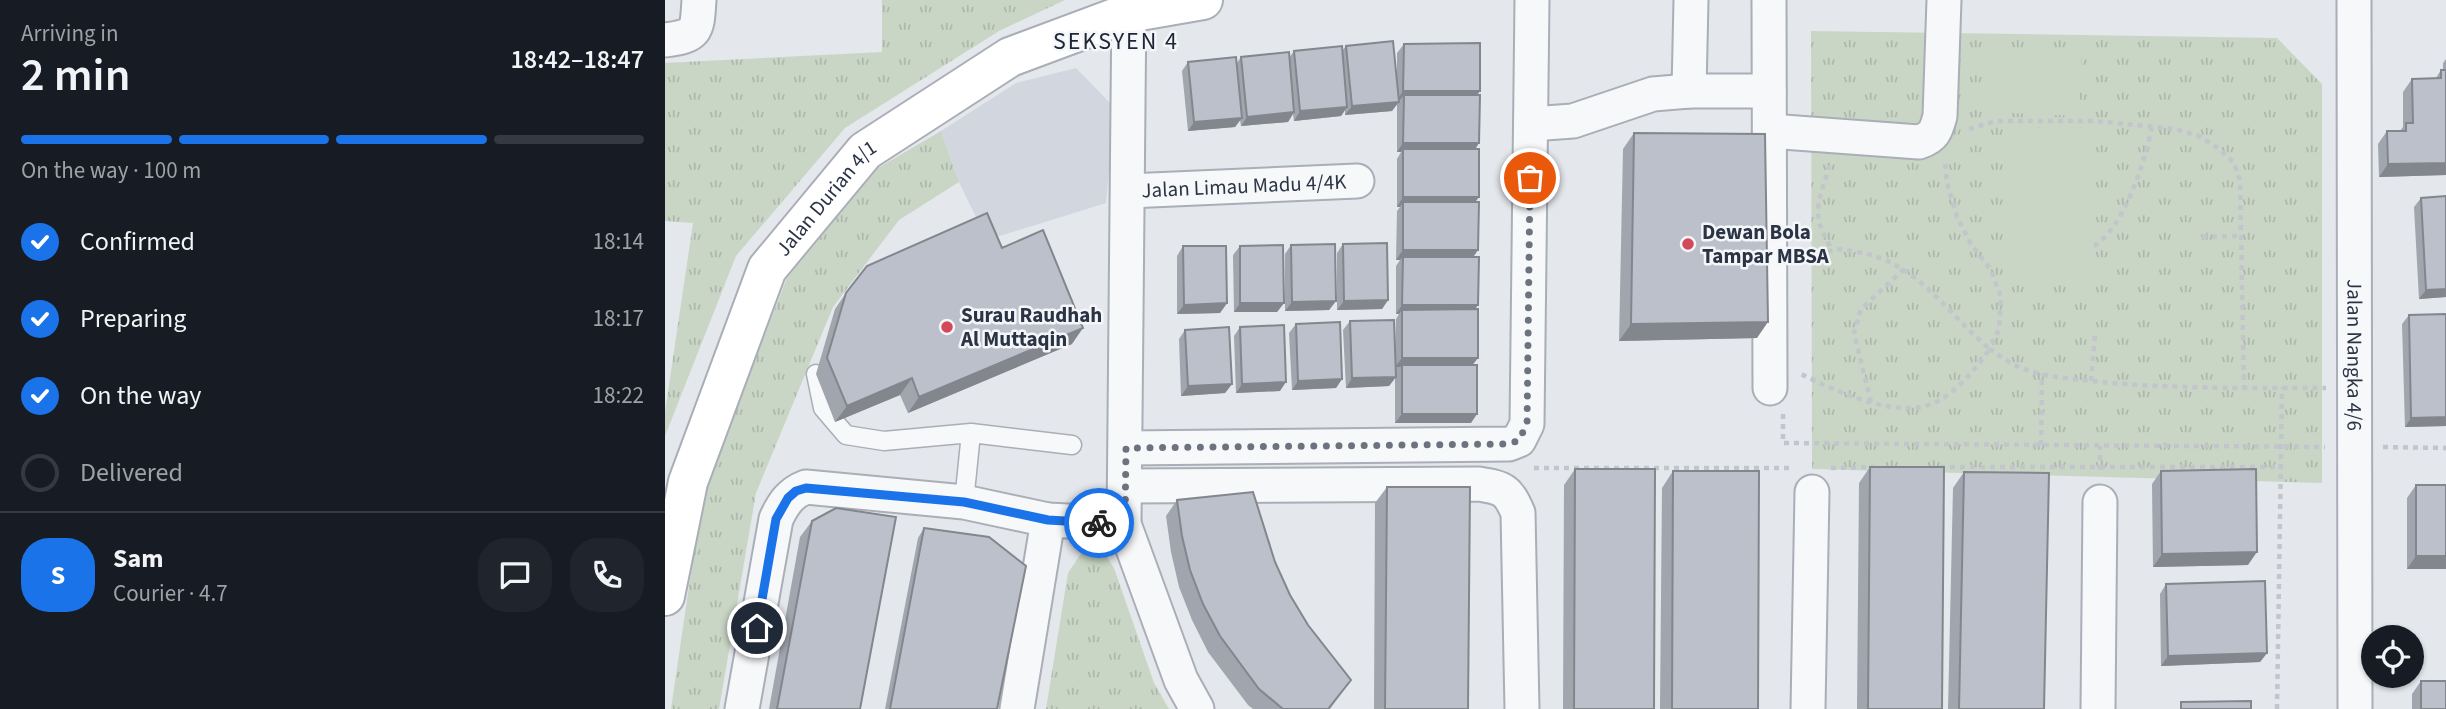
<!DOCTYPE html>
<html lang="en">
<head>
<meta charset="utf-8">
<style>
	body { margin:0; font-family:"Source Sans 3",sans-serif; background:#20242c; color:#f1f3f6; height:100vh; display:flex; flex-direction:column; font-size:26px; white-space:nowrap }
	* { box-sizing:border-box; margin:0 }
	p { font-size:23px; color:#9ea1a6 }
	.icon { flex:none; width:38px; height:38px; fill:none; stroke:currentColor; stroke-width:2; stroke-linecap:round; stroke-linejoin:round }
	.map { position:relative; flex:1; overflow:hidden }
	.drawer { display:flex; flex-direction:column; background:#171b24; width:665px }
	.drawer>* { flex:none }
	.tools { position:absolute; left:1696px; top:625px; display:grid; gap:14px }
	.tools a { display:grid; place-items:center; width:63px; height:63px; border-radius:50%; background:#171b24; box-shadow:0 2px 5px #0004; font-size:35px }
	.pin { position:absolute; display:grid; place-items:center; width:60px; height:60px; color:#fff; margin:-30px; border:4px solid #fff; border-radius:50%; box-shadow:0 2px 7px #0007 }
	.courier { position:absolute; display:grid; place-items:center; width:70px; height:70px; margin:-35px; border:5px solid #1a73e8; border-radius:50%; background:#fff; color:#222; box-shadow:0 2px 9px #0007 }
	.headline em { font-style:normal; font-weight:600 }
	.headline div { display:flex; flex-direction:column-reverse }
	.headline { display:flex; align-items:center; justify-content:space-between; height:119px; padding:0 21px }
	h1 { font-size:46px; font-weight:600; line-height:52px }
	.bar { display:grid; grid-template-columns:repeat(4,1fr); gap:10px 7px; align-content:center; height:84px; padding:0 21px }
	.bar i { height:9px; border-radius:5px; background:#363941 }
	.bar .on { background:#1a73e8 }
	.bar p { grid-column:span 4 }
	.line { display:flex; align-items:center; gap:18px; padding:0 21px; border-top:2px solid #363941 }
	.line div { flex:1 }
	.round { display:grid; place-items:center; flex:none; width:74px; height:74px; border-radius:28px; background:#20242c }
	ol { padding:0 21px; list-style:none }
	li { display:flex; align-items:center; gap:21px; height:77px }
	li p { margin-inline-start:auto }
	li .icon { padding:7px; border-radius:50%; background:#1a73e8; color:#fff; stroke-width:4 }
	li:last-child { color:#9ea1a6 }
	li i { width:38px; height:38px; border:4px solid #363941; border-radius:50% }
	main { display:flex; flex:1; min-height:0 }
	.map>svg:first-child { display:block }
	.built { fill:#d2d6de }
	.grass { fill:url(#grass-tufts) }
	.garden { fill:#c9d6c5 }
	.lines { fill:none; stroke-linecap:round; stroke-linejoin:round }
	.lane-casing { stroke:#a9aeb7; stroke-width:21 }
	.street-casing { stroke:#a9aeb7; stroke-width:37 }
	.secondary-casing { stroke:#a9aeb7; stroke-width:42 }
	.path { stroke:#c2c5cb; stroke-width:4.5; stroke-dasharray:5 5; stroke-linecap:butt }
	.lane { stroke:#f7f8fa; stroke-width:18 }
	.street { stroke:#f7f8fa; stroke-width:33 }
	.secondary { stroke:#fff; stroke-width:38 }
	.wall { fill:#a1a5ae }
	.shaded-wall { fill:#83868d }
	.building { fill:#bbc0ca; stroke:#83868d; stroke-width:2 }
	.done { stroke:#6c737f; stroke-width:7; stroke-dasharray:0 12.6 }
	.route { stroke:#1a73e8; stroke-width:9 }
	.poi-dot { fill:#d1495b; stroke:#f4f6f9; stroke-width:2.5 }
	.labels { text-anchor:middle; stroke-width:5; stroke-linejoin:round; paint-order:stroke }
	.street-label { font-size:21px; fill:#2b3445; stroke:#f4f6f9 }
	.poi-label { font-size:21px; font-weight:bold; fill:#2b3445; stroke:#f4f6f9; text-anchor:start }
	.quarter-label { font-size:24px; letter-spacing:2px; fill:#1d2536; stroke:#f4f6f9 }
</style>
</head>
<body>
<main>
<section class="drawer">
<div class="headline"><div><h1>2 min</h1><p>Arriving in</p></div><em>18:42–18:47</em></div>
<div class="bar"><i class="on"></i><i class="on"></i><i class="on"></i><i></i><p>On the way · 100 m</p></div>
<ol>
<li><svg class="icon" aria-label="check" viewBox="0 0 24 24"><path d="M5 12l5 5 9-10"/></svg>Confirmed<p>18:14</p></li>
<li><svg class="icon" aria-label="check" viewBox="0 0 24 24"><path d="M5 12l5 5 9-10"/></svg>Preparing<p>18:17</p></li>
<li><svg class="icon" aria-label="check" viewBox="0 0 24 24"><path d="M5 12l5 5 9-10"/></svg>On the way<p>18:22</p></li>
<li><i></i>Delivered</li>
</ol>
<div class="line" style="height:126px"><b class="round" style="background:#1a73e8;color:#fff">S</b><div><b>Sam</b><p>Courier · 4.7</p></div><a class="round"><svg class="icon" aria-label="chat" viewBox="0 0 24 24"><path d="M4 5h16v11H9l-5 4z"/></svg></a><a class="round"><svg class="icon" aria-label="phone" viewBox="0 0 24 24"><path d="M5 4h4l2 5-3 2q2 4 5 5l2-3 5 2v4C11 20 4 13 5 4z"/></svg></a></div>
</section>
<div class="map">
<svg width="1781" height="709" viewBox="0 0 1781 709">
	<defs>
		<pattern id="grass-tufts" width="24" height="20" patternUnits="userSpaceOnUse" patternTransform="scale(1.75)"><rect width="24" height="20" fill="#c9d6c5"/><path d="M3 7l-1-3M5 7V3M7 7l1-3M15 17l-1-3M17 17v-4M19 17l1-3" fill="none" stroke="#adb8ab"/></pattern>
	</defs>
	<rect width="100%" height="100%" fill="#e4e7ec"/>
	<path class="built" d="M411 68 450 108 441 203 322 240 294 182 276 131 351 83Z"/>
	<path class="grass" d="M217 0H400L334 31 180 128 71 256 0 436V412L28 223 0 221V63L217 52Z
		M1146 31 1612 38 1657 84V483L1147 469Z
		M276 131 294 182 234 220 168 307 91 493 54 709H6L38 491 122 278 213 168Z
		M417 552 440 554 449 568 489 683 504 709H381L403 573Z"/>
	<path class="garden" d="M1324 49 1417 53 1414 116 1321 112Z
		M1346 128H1424L1423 283H1345Z"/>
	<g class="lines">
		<defs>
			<path id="lane" d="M151 374 158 408 181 435 219 441 306 433 407 445
				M299 502 306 433"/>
			<g id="street">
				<path d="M464 0 459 524 516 680 532 709"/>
				<path d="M1104 0 1105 388"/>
				<path id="s1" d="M1689 0 1690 709"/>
				<path d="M0 40C33 36 32 31 34 0"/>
				<path d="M1024 91 1026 0"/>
				<path d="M866 124 908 121 988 94 1024 91H1104"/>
				<path d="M1105 131 1254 142C1269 137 1271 131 1275 116L1279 0"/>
				<path id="s2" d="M463 191 692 181"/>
				<path d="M461 448 844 444 854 440 862 424 867 0"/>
				<path d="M460 486 814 484C839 488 843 490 853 513L857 709"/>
				<path d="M77 709 111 519C118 504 125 493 141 487L299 502 383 520 459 524"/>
				<path d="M352 709 383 520"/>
				<path d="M1143 709 1147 492"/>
				<path d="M1433 709 1435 502"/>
			</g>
			<g id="secondary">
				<path id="s3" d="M0 596 23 482 102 269 200 151 345 57 463 13 538 0"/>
			</g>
		</defs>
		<use href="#lane" class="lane-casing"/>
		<use href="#street" class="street-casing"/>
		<use href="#secondary" class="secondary-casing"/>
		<path class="path" d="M1304 129 1331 121H1429L1510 129 1534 136 1553 148 1569 163 1575 181 1579 388
			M1280 164 1282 183 1292 217 1306 244 1326 270 1336 297 1334 329 1325 349C1336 357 1348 366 1362 370 1385 378 1411 379 1436 382 1510 389 1586 388 1661 388
			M1164 165C1161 182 1150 202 1154 220 1155 230 1163 241 1167 251
			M1537 237 1575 236
			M1429 246C1459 228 1480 161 1487 127
			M1134 261C1145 257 1159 252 1170 250 1177 248 1185 251 1192 252 1252 261 1281 313 1325 349 1310 369 1294 390 1271 402 1233 421 1171 391 1136 374
			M1426 381 1430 336
			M1206 402 1189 333 1196 309 1239 269
			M1118 414V443L1660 447
			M1376 445 1377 374
			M1718 447 1781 448
			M1275 467H1617
			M869 468H1129
			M1166 468 1210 467
			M1435 470V446
			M1612 709 1617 388"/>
		<use href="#lane" class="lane"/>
		<use href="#street" class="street"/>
		<use href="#secondary" class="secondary"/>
	</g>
	<path class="wall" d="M739 44 815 91 812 95 810 149 814 197 810 202 809 257 810 309 806 423H730V378L724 386 681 388 678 330 685 321 730 362 731 319 734 314H731V266L735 260H731L732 211 735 207H732V159L736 152H732V104L735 100H734L727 111 680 115V110L676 116 629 121 628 114 623 122 576 126 575 120 570 127 523 131 517 71 523 62 572 63 576 57 624 58 629 51H677L681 46 732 83V53Z
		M1781 59V175L1714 177 1713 144 1722 131H1735L1738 127V92L1747 79 1771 78 1776 70H1778V63Z
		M969 133 1092 338 954 341 958 149Z
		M1781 196V297L1754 299 1749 207 1756 198Z
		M678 244 723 300 717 309 672 310V253Z
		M626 245 671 301 664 310 620 311V254Z
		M518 246 562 303 555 313 512 314V256Z
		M575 246 619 303 612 312H569L568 255Z
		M337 248 407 344 243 413 235 395 170 422 151 374 170 309 181 293Z
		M1781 314V426L1740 427 1737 324 1744 315Z
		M631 324 677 379 671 388 627 390 624 333Z
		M575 327 615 391 571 393 569 336Z
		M520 330 567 384 560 393 516 396 514 339Z
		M1205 467 1277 709H1192L1194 483Z
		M910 469 989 709H898L899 485Z
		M1008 471 1093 709H995L997 488Z
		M1496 471 1583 565 1488 567 1487 484Z
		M1299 472 1379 709H1283L1288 488Z
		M1751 485H1781V569H1742V498Z
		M722 487 803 709H709L710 503Z
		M512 500 610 562 625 595 643 625 686 680 665 709H588L583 705 543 652 527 620 514 587 506 552 501 516Z
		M147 521 195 709H104L135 537Z
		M259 528 332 709H220L253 538Z
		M1501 584 1602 653 1595 662 1496 666 1495 594Z
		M1756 681 1781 709H1747V694Z"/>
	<path class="shaded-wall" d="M738 91H815L808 100 739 95 735 100H732Z
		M734 102 727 111 680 115 687 106Z
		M682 107 676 116 629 121 635 111Z
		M629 112 623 122 576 126 582 117Z
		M577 118 570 127 523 131 529 122Z
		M738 143H814L808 153 738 149 736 152H732Z
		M1781 163V175L1714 177 1723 164Z
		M738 197H814L807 206 738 202 735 207H732Z
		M738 250H813L807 259 738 257 735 260H731Z
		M1781 289V297L1754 299 1761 290Z
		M723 300 717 309 672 310 679 301Z
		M671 301 664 310 620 311 627 302Z
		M562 303 555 313 512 314 519 305Z
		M575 303H619L612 312H569Z
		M737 305H813L807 314 737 310 734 314H731Z
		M1103 322 1092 338 954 341 966 324Z
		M418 328 407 344 243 413 254 397Z
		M737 358H813L806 367 737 365 735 367H730Z
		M731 377 724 386 681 388 687 378Z
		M247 378 235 395 170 422 182 406Z
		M677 379 671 388 627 390 633 381Z
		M621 382 615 391 571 393 577 384Z
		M567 384 560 393 516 396 523 386Z
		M737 414H812L806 423H730Z
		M1781 417V426L1740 427 1746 418Z
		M1592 552 1583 565 1488 567 1497 554Z
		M1751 556H1781V569H1742Z
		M1602 653 1595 662 1496 666 1503 656Z"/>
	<path class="building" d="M728 41 734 102 687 106 681 46Z
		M815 43V91H738L739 44Z
		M677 46 682 107 635 111 629 51Z
		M624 52 629 112 582 117 576 57Z
		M571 57 577 118 529 122 523 62Z
		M1776 70H1781V163L1723 164 1722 131H1741V123H1748L1747 79 1776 78Z
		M739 95H815L814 143H738Z
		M969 133 1100 134 1103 322 966 324Z
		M738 149H814V197H738Z
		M1781 196V289L1761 290 1756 198Z
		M738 202H814L813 250H738Z
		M322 213 337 248 378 230 418 328 254 397 247 378 182 406 162 358 181 293 202 266Z
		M722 243 723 300 679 301 678 244Z
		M670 244 671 301 627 302 626 245Z
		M618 245 619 303H575V246Z
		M518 246H561L562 303 519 305Z
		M738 257H814L813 305H737Z
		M813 309V358H737V310Z
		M1781 314V417L1746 418 1744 315Z
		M729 320 731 377 687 378 685 321Z
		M675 322 677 379 633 381 631 324Z
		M619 325 621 382 577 384 575 327Z
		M564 327 567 384 523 386 520 330Z
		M737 365H812V414H737Z
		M1205 467H1279L1277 709H1203Z
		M910 469H990L989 709H909Z
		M1591 469 1592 552 1497 554 1496 471Z
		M1008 471H1094L1093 709H1007Z
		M1299 472 1384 473 1379 709H1294Z
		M1751 485H1781V556H1751Z
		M722 487H805L803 709H720Z
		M588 492 610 562 625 595 643 625 686 680 663 709H618L594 689 555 636 538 604 525 570 517 536 512 500Z
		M171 508 231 517 195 709H112L147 521Z
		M259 528 324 537 361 566 332 709H225Z
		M1600 581 1602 653 1503 656 1501 584Z
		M1756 681H1781V709H1756Z
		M1586 701V709H1516V702Z"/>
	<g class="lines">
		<path class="done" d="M434 523 460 524 461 448 844 444 854 440 862 424 865 178"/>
		<path class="route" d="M92 628 111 519 123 498 131 491 141 488 299 502 383 520 434 523"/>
	</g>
	<g class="poi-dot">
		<circle cx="1023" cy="244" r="7"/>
		<circle cx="282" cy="327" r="7"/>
	</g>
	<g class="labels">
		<g class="street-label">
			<text dy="7" stroke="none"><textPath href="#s2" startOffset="116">Jalan Limau Madu 4/4K</textPath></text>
			<text dy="7" stroke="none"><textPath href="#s3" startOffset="436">Jalan Durian 4/1</textPath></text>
			<text dy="7" stroke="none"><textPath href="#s1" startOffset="355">Jalan Nangka 4/6</textPath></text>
		</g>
		<g class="poi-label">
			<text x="1037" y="239">Dewan Bola<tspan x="1037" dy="24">Tampar MBSA</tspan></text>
			<text x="296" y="322">Surau Raudhah<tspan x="296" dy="24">Al Muttaqin</tspan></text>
		</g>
		<g class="quarter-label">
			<text x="451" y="49">SEKSYEN 4</text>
		</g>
	</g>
</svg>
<div class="tools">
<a><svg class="icon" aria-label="locate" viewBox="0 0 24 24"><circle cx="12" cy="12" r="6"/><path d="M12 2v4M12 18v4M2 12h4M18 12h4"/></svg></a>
</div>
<div class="pin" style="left:865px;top:178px;background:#ea580c"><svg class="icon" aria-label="bag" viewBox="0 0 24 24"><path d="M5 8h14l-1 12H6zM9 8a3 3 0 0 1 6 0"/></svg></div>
<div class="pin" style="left:92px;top:628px;background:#1f2937"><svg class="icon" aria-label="home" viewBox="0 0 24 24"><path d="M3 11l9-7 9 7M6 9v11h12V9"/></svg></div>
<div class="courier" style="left:434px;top:523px"><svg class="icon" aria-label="bike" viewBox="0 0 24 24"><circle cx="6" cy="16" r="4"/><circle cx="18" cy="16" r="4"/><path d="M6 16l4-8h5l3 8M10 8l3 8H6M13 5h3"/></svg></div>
</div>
</main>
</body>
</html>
